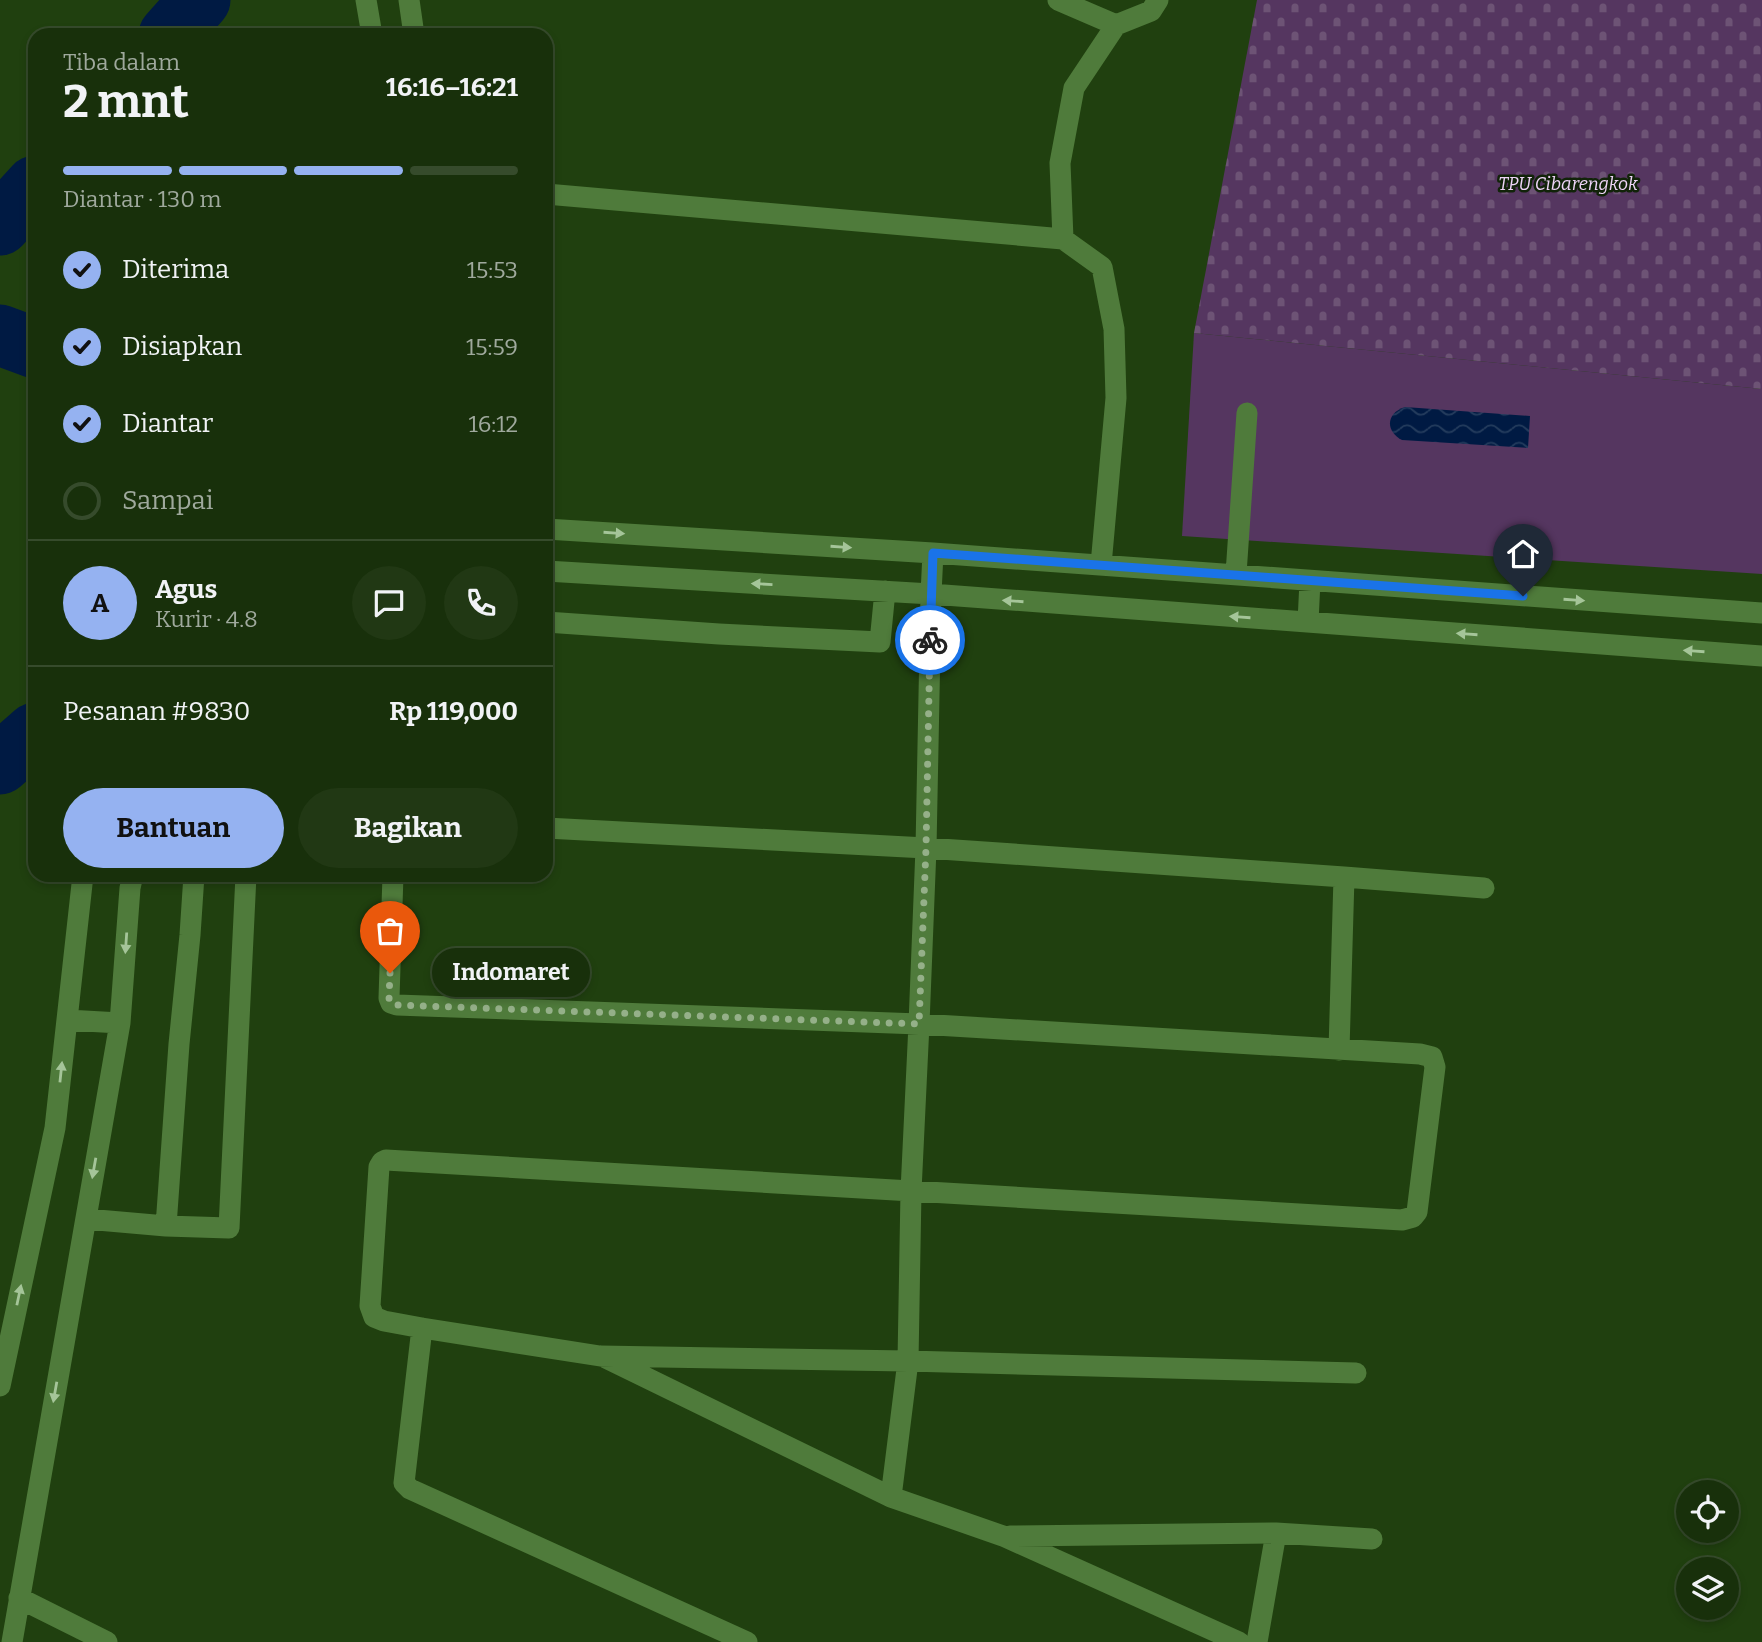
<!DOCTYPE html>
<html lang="id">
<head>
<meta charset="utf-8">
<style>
	body { margin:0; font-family:Bitter,serif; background:#213814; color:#f1f3f6; height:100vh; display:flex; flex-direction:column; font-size:26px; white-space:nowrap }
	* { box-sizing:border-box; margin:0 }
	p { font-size:23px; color:#9fa99d }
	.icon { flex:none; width:38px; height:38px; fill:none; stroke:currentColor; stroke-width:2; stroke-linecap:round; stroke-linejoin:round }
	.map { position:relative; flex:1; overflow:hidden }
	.panel { position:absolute; left:28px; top:28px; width:525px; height:854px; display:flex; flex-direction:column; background:#18300b; border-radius:21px; box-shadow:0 4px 10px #0003,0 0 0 2px #364b2c }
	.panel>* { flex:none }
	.fabs { position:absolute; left:1676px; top:1480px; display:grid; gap:14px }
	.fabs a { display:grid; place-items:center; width:63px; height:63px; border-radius:50%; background:#18300b; box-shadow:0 4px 10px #0003,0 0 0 2px #364b2c; font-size:35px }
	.pin { position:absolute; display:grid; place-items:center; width:60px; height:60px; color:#fff; margin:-72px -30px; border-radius:50% 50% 50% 0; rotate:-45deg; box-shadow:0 0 7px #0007 }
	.pin .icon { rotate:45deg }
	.courier { position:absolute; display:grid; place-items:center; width:70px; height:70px; margin:-35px; border:5px solid #1a73e8; border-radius:50%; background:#fff; color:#222; box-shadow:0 2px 9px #0007 }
	.bubble { position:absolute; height:49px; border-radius:24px; background:#18300b; box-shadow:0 4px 10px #0003,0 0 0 2px #364b2c; font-size:23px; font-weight:700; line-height:49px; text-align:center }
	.head em { font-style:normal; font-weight:700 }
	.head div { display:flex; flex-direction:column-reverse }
	.head { display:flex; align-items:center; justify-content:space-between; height:119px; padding:0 35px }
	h1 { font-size:46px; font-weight:700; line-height:52px }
	.bar { display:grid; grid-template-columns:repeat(4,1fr); gap:10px 7px; align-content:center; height:84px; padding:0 35px }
	.bar i { height:9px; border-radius:5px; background:#364b2c }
	.bar .selected { background:#95b2f1 }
	.bar p { grid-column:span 4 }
	.line { display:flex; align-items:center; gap:18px; padding:0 35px; border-top:2px solid #364b2c }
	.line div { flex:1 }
	.round { display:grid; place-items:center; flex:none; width:74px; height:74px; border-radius:37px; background:#213814 }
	ol { padding:0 35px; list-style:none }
	li { display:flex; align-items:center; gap:21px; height:77px }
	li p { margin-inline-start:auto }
	li .icon { padding:7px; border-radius:50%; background:#95b2f1; color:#111; stroke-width:4 }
	li:last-child { color:#9fa99d }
	li i { width:38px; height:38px; border:4px solid #364b2c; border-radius:50% }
	.button { display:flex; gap:14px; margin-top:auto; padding:14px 35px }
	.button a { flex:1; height:80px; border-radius:42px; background:#95b2f1; color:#111; font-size:28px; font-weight:700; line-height:80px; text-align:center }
	.button a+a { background:#213814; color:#f1f3f6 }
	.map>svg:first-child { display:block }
	.grass { fill:#553660 }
	.cemetery { fill:url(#cemetery-stones) }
	.water { fill:url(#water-waves) }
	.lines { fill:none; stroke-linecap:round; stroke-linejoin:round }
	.river { stroke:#001a43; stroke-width:61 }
	.minor { stroke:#4f7b3b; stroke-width:21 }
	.oneway { fill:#a5c599 }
	.done { stroke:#95b089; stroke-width:7; stroke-dasharray:0 12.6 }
	.route { stroke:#1a73e8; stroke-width:9 }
	.labels { text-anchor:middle; stroke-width:5; stroke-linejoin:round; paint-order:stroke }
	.park-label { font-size:18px; font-style:italic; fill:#efd5f8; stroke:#112309 }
</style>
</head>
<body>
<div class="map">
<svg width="1762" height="1642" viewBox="0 0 1762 1642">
	<defs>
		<pattern id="cemetery-stones" width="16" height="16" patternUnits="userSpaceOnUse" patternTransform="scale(1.75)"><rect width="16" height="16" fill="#553660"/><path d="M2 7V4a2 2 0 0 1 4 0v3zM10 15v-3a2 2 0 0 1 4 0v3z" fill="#6d5375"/></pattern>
		<pattern id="water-waves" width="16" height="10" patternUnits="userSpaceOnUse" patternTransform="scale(1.75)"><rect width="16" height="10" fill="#001a43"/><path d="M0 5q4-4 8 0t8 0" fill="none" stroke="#243c5d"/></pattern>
	</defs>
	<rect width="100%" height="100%" fill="#20400f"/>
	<path class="grass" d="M1194 333 1762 389V574L1182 536Z"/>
	<path class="cemetery" d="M1257 0H1762V389L1194 333Z"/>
	<path class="water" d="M1405 407 1530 416 1528 448 1402 440C1385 431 1386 413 1405 407Z"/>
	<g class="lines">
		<path class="river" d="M169 35 200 0
			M0 225 35 186
			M0 335 35 348
			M0 764 35 733"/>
		<path class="minor" d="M366 0 372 35
			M409 0 414 35
			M1058 0 1116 25 1151 11 1158 0
			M546 194 1063 239 1060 163 1074 88 1116 25
			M1063 239 1102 267 1114 329 1116 398 1101 565
			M546 529 933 553 1762 613
			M546 571 931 594 1762 656
			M1236 574 1247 413
			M546 622 719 634 880 642 885 591
			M1308 622 1310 581
			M546 828 926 848 1344 877 1484 888
			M393 875 389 998 391 1003 397 1005 919 1024 1420 1054 1432 1057 1435 1067 1417 1212 1413 1217 1402 1220 386 1160 382 1162 379 1167 370 1306 374 1317 384 1321 422 1328 600 1356 908 1361 1356 1373
			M67 1020 120 1023
			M1339 1050 1344 877
			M86 1219 166 1226 179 1044 190 935 194 875
			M166 1226 229 1228 246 875
			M422 1328 404 1483 410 1489 747 1642
			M606 1358 891 1497 1003 1536 1239 1642
			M0 1386 55 1128 83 875
			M891 1497 908 1361 911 1191 919 1024 926 848 931 594 933 553
			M1010 1536 1276 1533 1372 1539
			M19 1598 107 1642
			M12 1642 120 1023 130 888 133 875
			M1257 1642 1276 1533"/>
	</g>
	<defs><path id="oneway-solid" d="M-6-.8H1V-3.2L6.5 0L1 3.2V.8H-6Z" transform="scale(1.75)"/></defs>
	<g class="oneway">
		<use href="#oneway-solid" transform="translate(614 533) rotate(4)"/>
		<use href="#oneway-solid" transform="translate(841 547) rotate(4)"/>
		<use href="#oneway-solid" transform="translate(762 584) rotate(-177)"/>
		<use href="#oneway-solid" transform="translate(1574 600) rotate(4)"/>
		<use href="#oneway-solid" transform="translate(1013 601) rotate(-176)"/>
		<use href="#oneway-solid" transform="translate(1240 617) rotate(-176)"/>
		<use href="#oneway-solid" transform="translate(1467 634) rotate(-176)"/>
		<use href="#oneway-solid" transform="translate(1694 651) rotate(-176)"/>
		<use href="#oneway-solid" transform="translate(126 943) rotate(94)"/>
		<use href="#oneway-solid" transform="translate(61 1072) rotate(-84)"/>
		<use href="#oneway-solid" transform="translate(94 1168) rotate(100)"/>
		<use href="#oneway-solid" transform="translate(19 1295) rotate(-78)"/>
		<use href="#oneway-solid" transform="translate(55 1392) rotate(100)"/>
	</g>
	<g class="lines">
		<path class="done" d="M390 973 389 998 391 1003 397 1005 919 1024 926 848 930 640"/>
		<path class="route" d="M930 640 933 553 1523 596"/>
	</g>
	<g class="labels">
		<g class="park-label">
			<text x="1568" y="190">TPU Cibarengkok</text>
		</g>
	</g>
</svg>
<div class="fabs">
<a><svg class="icon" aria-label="locate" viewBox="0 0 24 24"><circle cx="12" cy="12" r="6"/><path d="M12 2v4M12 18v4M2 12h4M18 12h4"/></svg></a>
<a><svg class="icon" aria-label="layers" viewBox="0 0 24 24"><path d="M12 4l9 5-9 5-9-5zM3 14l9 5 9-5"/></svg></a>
</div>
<div class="pin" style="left:390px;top:973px;background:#ea580c"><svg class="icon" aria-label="bag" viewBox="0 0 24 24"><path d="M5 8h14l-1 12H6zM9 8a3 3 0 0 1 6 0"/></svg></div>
<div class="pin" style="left:1523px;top:596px;background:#1f2937"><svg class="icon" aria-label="home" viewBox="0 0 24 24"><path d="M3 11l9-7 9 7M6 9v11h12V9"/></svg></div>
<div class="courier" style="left:930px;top:640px"><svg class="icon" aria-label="bike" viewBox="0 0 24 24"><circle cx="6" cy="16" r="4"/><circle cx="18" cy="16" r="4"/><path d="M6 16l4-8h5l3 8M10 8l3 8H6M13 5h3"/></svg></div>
<div class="bubble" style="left:432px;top:948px;width:158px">Indomaret</div>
<section class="panel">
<div class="head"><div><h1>2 mnt</h1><p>Tiba dalam</p></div><em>16:16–16:21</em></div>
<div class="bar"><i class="selected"></i><i class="selected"></i><i class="selected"></i><i></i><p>Diantar · 130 m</p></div>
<ol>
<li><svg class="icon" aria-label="check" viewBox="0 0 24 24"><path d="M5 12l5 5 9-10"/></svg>Diterima<p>15:53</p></li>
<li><svg class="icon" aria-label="check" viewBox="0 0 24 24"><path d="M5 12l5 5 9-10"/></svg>Disiapkan<p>15:59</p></li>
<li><svg class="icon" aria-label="check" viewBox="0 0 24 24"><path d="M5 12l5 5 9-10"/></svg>Diantar<p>16:12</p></li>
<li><i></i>Sampai</li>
</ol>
<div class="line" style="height:126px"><b class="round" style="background:#95b2f1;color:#111">A</b><div><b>Agus</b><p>Kurir · 4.8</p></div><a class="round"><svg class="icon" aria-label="chat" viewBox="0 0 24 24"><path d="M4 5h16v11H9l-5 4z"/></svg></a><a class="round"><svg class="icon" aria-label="phone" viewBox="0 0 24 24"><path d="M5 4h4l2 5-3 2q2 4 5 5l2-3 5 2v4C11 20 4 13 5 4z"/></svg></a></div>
<div class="line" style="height:91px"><div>Pesanan #9830</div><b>Rp 119,000</b></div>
<div class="button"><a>Bantuan</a><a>Bagikan</a></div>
</section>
</div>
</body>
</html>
